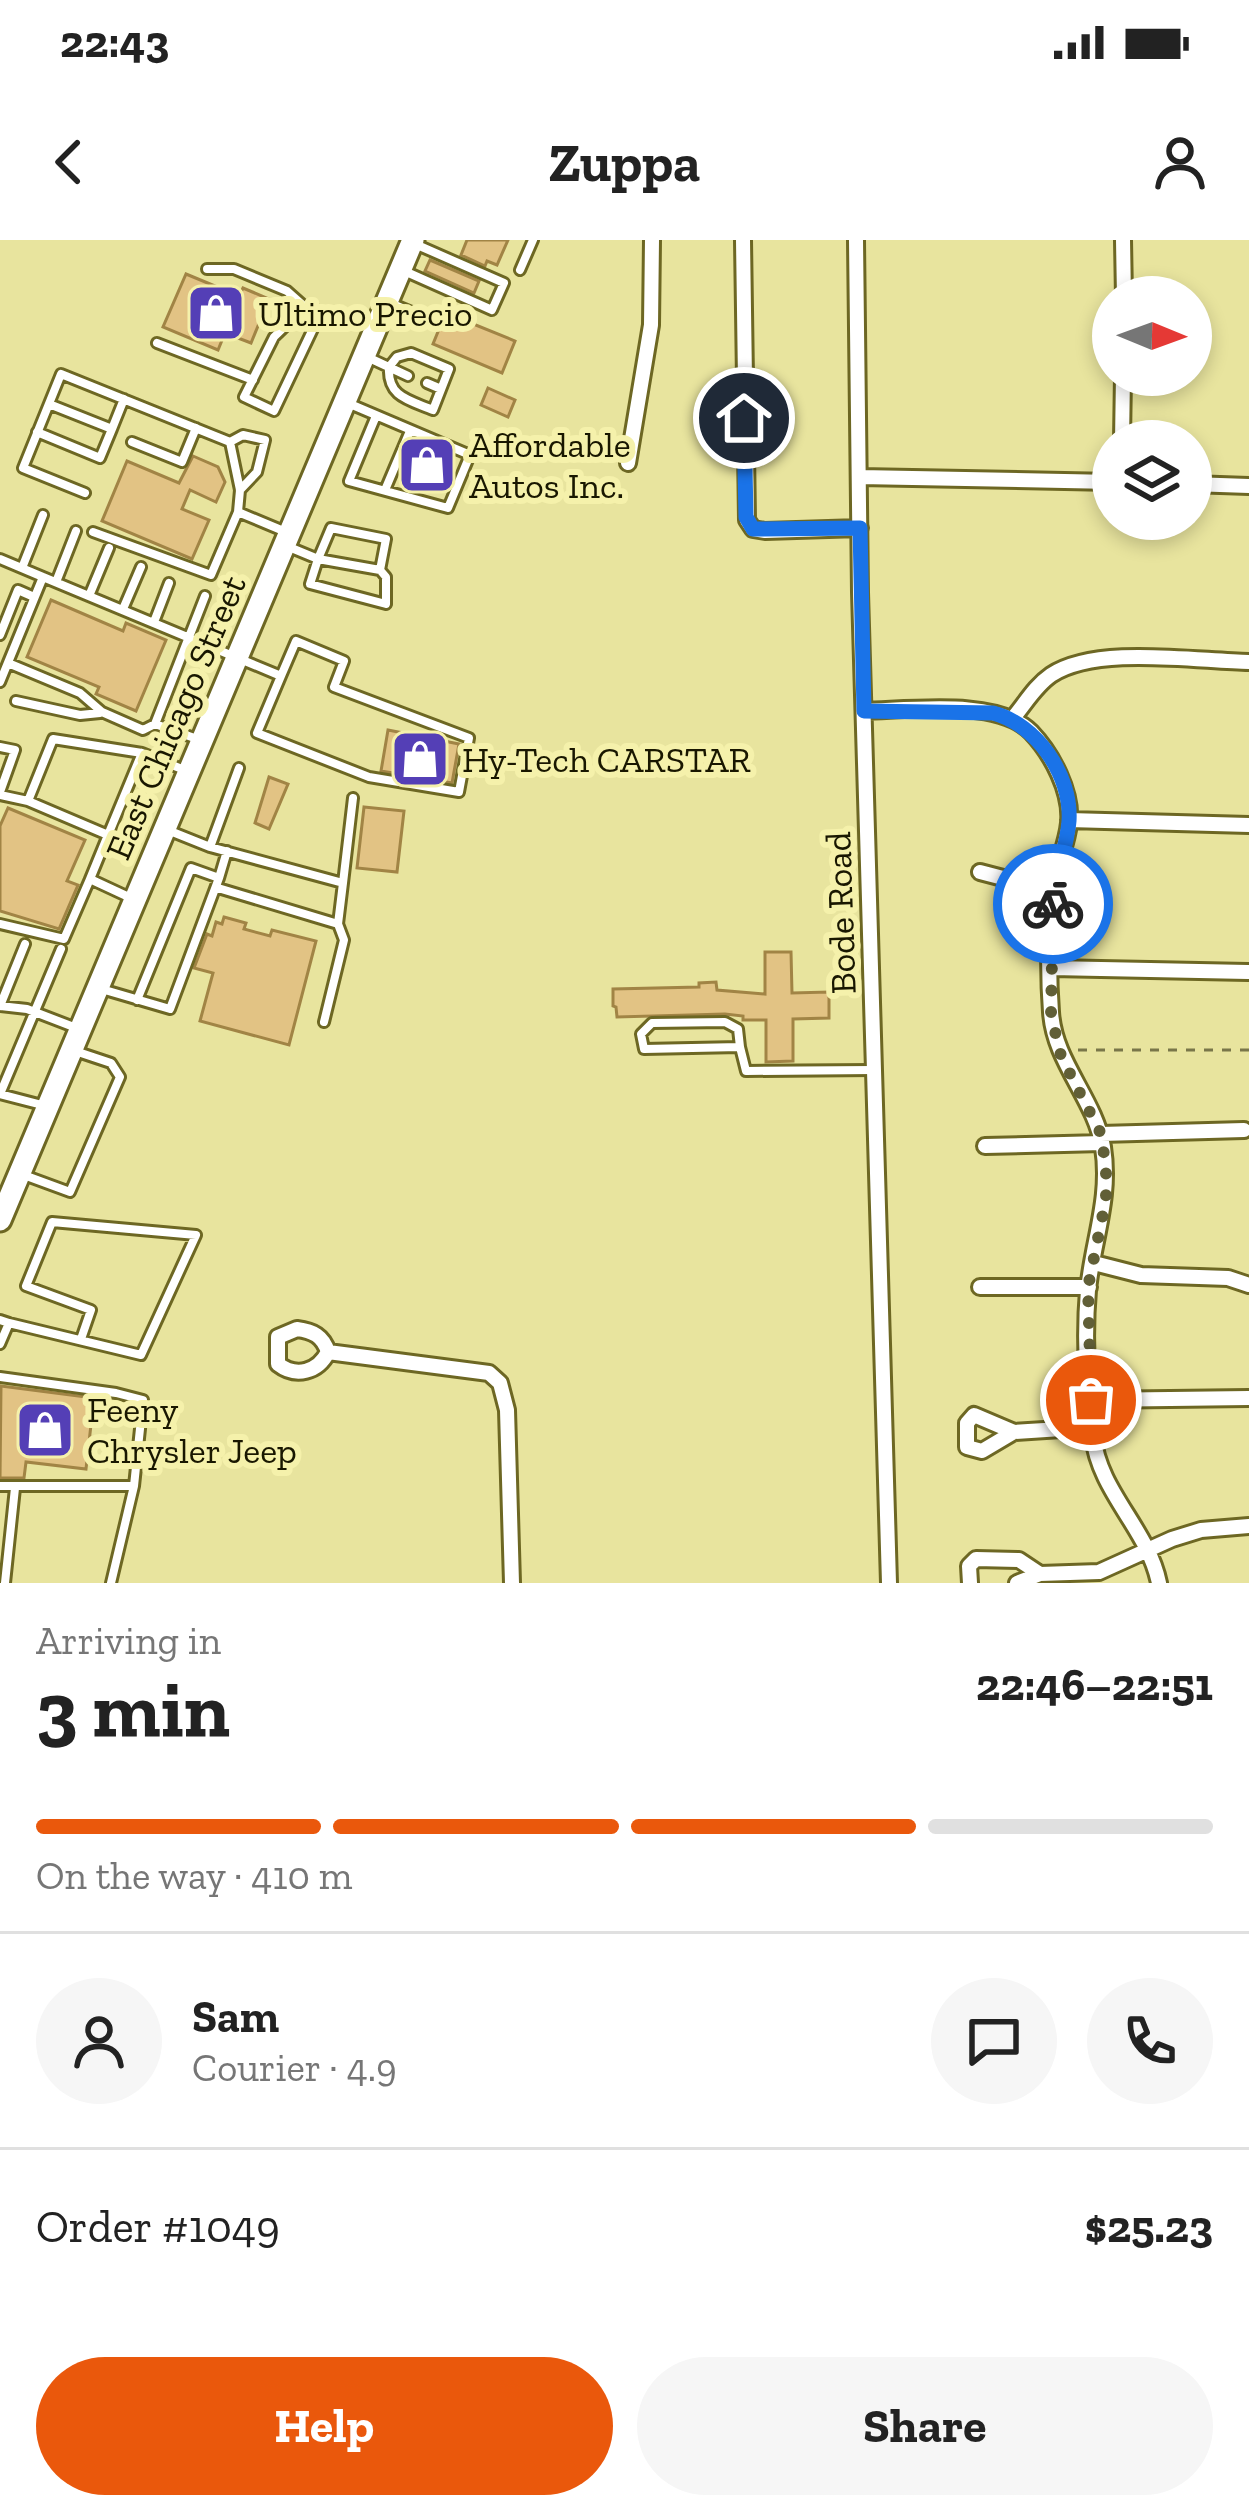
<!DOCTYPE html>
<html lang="en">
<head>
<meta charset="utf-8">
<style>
	body { margin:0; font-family:"Zilla Slab",serif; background:#f6f6f6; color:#222; height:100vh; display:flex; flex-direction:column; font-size:45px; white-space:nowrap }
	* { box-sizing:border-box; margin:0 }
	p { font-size:39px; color:#767676 }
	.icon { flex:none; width:66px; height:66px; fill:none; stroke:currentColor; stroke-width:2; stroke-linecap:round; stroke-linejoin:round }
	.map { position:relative; height:1343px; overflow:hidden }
	.side { display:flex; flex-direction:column; background:#fff; flex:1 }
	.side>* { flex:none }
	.needle { width:78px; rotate:91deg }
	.fabs { position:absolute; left:1092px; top:36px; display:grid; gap:24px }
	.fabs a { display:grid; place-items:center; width:120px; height:120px; border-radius:50%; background:#fff; box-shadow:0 6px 18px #0003; font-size:60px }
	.pin { position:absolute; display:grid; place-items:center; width:102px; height:102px; color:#fff; margin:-51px; border:6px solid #fff; border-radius:50%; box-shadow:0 3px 12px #0007 }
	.courier { position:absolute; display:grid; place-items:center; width:120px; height:120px; margin:-60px; border:9px solid #1a73e8; border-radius:50%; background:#fff; color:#222; box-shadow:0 3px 15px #0007 }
	.headline em { font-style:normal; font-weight:700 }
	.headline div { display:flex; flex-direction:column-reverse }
	.headline { display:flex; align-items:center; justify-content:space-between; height:204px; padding:0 36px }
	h1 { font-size:78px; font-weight:700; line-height:90px }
	.bar { display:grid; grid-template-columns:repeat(4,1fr); gap:18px 12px; align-content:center; height:144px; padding:0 36px }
	.bar i { height:15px; border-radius:9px; background:#e0e0e0 }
	.bar .selected { background:#ea580c }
	.bar p { grid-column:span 4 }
	.line { display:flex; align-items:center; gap:30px; padding:0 36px; border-top:3px solid #e0e0e0 }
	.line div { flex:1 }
	.round { display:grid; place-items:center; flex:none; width:126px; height:126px; border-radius:63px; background:#f6f6f6 }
	.primary-button { display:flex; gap:24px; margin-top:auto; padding:24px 36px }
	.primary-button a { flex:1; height:138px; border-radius:72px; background:#ea580c; color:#fff; font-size:48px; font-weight:700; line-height:138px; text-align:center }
	.primary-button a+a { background:#f6f6f6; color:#222 }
	.status { display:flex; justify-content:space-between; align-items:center; height:84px; padding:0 60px; background:#fff; direction:ltr }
	.status svg { height:33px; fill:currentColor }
	header { display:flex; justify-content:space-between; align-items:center; height:156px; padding:0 36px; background:#fff; font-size:54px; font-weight:700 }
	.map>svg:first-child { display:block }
	.building { fill:#e2c384; stroke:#a18445; stroke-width:3 }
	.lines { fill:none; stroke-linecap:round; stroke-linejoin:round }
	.service-casing { stroke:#6d6723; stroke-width:14 }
	.minor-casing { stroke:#6d6723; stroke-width:20 }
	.secondary-casing { stroke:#6d6723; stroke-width:27 }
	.path { stroke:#797649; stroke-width:3; stroke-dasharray:9 9; stroke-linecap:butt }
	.service { stroke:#fff; stroke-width:8 }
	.minor { stroke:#fff; stroke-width:14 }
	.secondary { stroke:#fff; stroke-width:21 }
	.done { stroke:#615f37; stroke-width:12; stroke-dasharray:0 21.6 }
	.route { stroke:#1a73e8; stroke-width:15 }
	.labels { text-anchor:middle; stroke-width:12; stroke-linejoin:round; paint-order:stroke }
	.poi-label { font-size:36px; fill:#191700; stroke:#f5f1ab; text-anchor:start }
	.street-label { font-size:36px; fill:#191700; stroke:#f5f1ab }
</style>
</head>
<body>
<div class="status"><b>22:43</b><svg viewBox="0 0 49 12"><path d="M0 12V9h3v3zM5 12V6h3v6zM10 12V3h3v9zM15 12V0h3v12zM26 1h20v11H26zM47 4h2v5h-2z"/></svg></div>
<header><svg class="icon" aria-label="back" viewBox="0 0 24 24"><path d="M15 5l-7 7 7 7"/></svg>Zuppa<svg class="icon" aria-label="person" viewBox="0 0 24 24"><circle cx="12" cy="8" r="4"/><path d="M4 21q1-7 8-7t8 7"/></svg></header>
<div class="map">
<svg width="1249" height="1343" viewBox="0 0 1249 1343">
	<rect width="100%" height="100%" fill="#e8e49e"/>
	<path class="building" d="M467 0H508L497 25 487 21 485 26 461 15Z
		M430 20 479 41 474 53 425 31Z
		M186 34 239 56 243 48 269 59 251 103 225 93 218 110 163 87Z
		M451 75 515 101 502 133 433 104 442 82 447 84Z
		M488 148 515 160 508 177 481 165Z
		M414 204 453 220 442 248 403 232Z
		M193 216 218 227 225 242 216 262 190 250 182 269 209 280 192 319 102 281 127 221 179 243Z
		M51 360 123 391 126 383 166 400 136 471 96 454 99 447 27 417Z
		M388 490 459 504 452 543 381 531Z
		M269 537 288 544 269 589 255 583Z
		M364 567 404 571 397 632 357 628Z
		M8 568 85 600 67 641 78 645 59 689 0 671V586Z
		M224 677 246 683 244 689 270 696 272 690 316 701 289 805 200 781 213 733 194 728 207 694 212 696 216 682 222 684Z
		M765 712H791L792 753 829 752V778L793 779V821L766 822V780H743V776L725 774 617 777 616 767 613 766V749L699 747V743L716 742 717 750 765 754Z
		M1 1146 94 1158 86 1229 26 1222 24 1238H0Z"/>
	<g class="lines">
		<defs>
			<path id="service" d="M207 29H234L287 51 305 67 374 87
				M402 30 492 70 504 43 415 4
				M520 30 533 0
				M390 63 433 81
				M305 67 274 97 244 157 274 171 321 72
				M157 103 253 140
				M411 113 449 129 433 170C409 160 387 157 389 127L397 117Z
				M365 116 408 136
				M427 143 441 149
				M49 164 112 189 124 159
				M350 164 470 215 448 268 349 241 376 176
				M37 192 100 218 112 189
				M132 202 182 222 196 188
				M230 202 240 250 238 272 286 292
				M385 250 410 191
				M85 253 23 228 61 134 230 202 243 195 265 200 257 232 240 250
				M93 292 211 335 238 272
				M289 307 318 319 310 344 386 364V337L380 330 386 299 331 288 318 319 380 330
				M0 319 43 337
				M22 328 43 275
				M56 342 76 291
				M89 356 109 308
				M123 369 141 327
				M154 382 169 343
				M0 395 18 350 34 357
				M8 423 80 453 102 472 143 490 155 484
				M0 442 43 337 281 436 257 493 369 537 459 552 469 498 334 447 344 421 296 401 281 436
				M16 461 80 475 100 473
				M200 500 155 484 205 356
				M0 507 15 510 0 552
				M0 555 28 561 108 595 90 639
				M28 561 53 499 142 513
				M165 589 210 607 343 643 338 684 218 648
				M108 595 142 513 187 531
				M210 607 239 528
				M219 638 227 611
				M343 643 353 558
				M0 684 64 699 90 639 133 659
				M98 748 170 769 219 638 191 628 137 760
				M0 766 27 769 79 789
				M0 766 25 704
				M324 782 344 700 338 684
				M740 807 738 789 725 782 652 783 641 794 644 809 740 807 746 831 874 830
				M0 854 61 709
				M0 854 46 866
				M21 934 70 952 120 837 111 823 72 810
				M0 1080 9 1083 0 1104
				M9 1083 141 1115 196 995 52 982 26 1046 91 1070 81 1099
				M0 1137 116 1153 143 1160 134 1246H0
				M5 1343 15 1248
				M111 1343 134 1246"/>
			<path id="minor" d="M743 0 747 280 753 289 765 291 860 288
				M856 0 860 352 889 1343
				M1123 0 1124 57
				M1122 201 1123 135
				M628 223 651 85 652 0
				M860 237 1113 242
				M1191 244 1249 246
				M864 471C910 470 998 458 1031 492 1052 514 1072 552 1069 583 1067 604 1057 624 1054 645 1049 685 1048 732 1051 772 1054 822 1095 859 1103 907 1111 958 1093 1000 1088 1050 1084 1096 1087 1149 1093 1196 1099 1252 1148 1289 1159 1343
				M1013 478C1025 464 1035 446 1051 435 1096 405 1195 421 1249 422
				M1069 580 1249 585
				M980 632 1003 638 1055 640
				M1052 728 1248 732
				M1101 894 1244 890
				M985 906 1102 903
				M1094 1023 1141 1035 1228 1038 1249 1045
				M980 1047H1089
				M297 1089C313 1091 323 1096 328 1112 318 1132 296 1138 278 1124V1097Z
				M328 1112 489 1133 500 1143 507 1170 512 1343
				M1091 1160 1249 1158
				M1014 1192 974 1175 967 1183V1207L982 1211 1014 1192 1092 1187
				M970 1343 969 1326 976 1319 1019 1320 1040 1334
				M1017 1343 1040 1334 1099 1332 1172 1299 1201 1290 1249 1286"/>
			<path id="secondary" d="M0 980 413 0"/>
		</defs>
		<use href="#service" class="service-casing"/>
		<use href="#minor" class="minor-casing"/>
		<use href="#secondary" class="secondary-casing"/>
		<path class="path" d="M1078 810H1249"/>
		<use href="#service" class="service"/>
		<use href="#minor" class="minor"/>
		<use href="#secondary" class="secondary"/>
	</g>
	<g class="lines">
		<path class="done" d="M1053 664 1051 775 1061 816 1101 894 1106 928V959L1088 1047 1091 1160"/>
		<path class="route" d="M744 178 746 277 753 289 860 288 864 471 993 473C1036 484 1072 535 1069 581 1067 609 1054 635 1053 664"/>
	</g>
	<defs>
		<symbol id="shop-square" viewBox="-11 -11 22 22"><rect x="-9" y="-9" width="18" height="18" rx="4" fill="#543fb6" stroke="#f5f1ab"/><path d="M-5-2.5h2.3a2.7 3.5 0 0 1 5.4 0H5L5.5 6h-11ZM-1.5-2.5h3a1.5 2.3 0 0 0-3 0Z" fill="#fff"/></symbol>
	</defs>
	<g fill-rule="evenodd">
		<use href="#shop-square" x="183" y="40" width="66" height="66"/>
		<use href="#shop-square" x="394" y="192" width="66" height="66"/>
		<use href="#shop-square" x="387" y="486" width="66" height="66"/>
		<use href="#shop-square" x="12" y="1157" width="66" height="66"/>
	</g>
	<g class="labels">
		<g class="poi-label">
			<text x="258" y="86">Ultimo Precio</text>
			<text x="469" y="217">Affordable<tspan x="469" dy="41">Autos Inc.</tspan></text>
			<text x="462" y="532">Hy-Tech CARSTAR</text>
			<text x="87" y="1182">Feeny<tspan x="87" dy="41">Chrysler Jeep</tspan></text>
		</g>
		<g class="street-label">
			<text transform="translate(175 477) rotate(-67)" y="13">East Chicago Street</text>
			<text transform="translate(840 673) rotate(-92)" y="13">Bode Road</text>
		</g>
	</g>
</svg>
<div class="fabs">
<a><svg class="needle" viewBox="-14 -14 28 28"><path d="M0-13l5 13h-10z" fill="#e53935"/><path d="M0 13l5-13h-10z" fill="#767676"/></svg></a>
<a><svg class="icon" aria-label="layers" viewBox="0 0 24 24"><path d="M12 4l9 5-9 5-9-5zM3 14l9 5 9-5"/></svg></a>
</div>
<div class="pin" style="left:1091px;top:1160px;background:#ea580c"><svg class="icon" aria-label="bag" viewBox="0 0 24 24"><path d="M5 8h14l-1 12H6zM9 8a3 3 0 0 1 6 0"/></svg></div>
<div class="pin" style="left:744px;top:178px;background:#1f2937"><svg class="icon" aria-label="home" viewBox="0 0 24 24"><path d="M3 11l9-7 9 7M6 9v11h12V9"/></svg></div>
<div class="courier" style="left:1053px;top:664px"><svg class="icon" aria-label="bike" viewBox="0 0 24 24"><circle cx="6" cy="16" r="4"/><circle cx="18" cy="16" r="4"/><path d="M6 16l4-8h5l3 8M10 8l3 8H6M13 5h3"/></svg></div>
</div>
<section class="side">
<div class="headline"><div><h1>3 min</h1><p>Arriving in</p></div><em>22:46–22:51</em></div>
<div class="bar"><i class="selected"></i><i class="selected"></i><i class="selected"></i><i></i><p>On the way · 410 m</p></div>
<div class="line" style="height:216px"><a class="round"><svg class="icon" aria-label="person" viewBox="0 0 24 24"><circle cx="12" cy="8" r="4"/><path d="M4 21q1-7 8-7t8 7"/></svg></a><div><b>Sam</b><p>Courier · 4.9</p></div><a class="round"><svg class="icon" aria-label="chat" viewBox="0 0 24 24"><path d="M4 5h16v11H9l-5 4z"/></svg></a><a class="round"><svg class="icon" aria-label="phone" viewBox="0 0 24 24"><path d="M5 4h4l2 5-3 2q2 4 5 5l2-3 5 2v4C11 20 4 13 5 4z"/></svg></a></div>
<div class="line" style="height:156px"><div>Order #1049</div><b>$25.23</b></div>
<div class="primary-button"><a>Help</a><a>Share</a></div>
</section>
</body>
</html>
